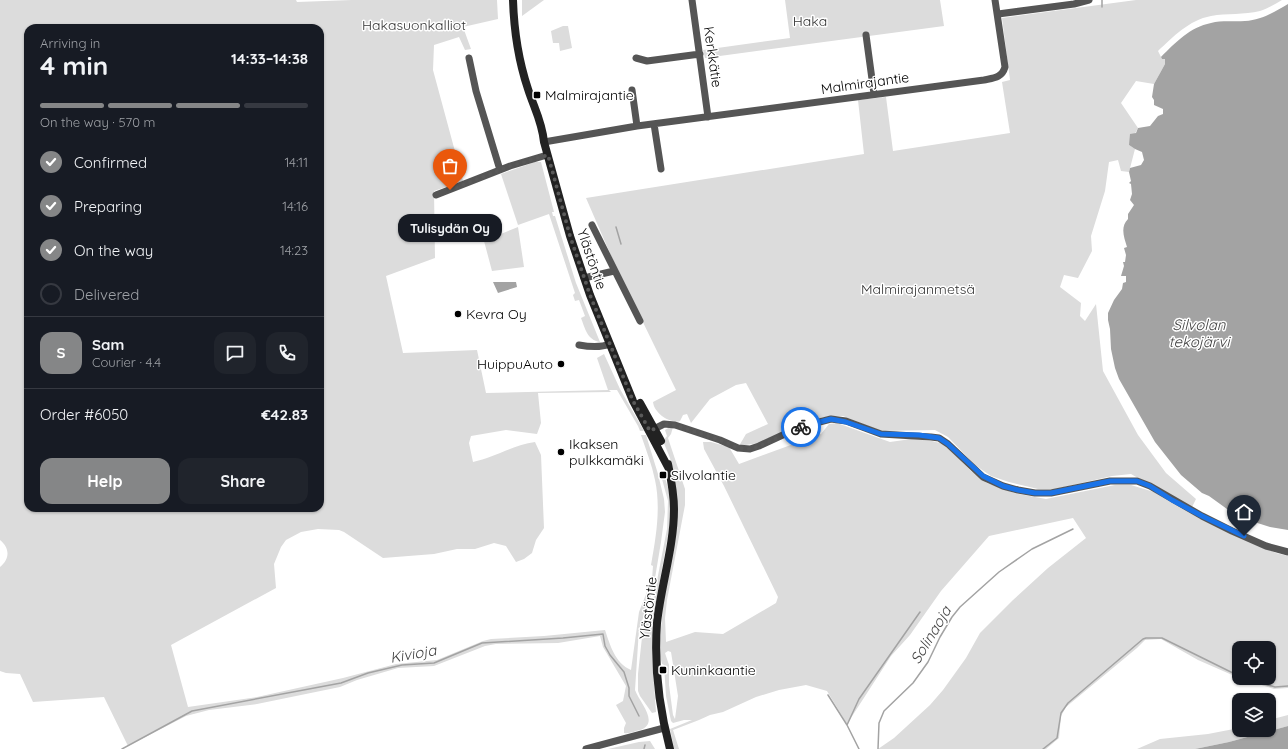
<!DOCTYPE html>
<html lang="en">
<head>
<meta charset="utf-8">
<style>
	body { margin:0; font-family:Quicksand,sans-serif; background:#20242c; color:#f1f3f6; height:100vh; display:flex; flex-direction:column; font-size:15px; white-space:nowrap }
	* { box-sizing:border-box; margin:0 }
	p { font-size:13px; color:#9ea1a6 }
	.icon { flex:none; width:22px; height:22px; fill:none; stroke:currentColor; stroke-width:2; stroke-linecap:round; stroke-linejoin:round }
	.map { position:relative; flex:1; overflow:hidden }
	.side { position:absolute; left:24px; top:24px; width:300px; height:488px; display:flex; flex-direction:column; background:#171b24; border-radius:12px; box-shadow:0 1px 3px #0004 }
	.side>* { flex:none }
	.tools { position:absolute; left:1232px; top:641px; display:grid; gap:8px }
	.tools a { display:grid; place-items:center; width:44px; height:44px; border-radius:8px; background:#171b24; box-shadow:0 1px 3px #0004; font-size:20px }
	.pin { position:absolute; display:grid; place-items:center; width:34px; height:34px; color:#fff; margin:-41px -17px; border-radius:50% 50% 50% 0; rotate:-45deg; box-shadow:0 0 4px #0007 }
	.pin .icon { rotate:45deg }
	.courier { position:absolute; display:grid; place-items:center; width:40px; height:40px; margin:-20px; border:3px solid #1a73e8; border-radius:50%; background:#fff; color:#222; box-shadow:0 1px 5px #0007 }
	.bubble { position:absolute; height:28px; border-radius:12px; background:#171b24; box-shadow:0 1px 3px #0004; font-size:13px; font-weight:700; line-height:28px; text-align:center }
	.headline em { font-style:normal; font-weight:700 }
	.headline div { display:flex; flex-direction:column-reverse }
	.headline { display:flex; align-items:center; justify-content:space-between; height:68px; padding:0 16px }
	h1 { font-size:26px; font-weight:700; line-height:30px }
	.bar { display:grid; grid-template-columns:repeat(4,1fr); gap:6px 4px; align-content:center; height:48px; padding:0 16px }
	.bar i { height:5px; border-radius:3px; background:#363941 }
	.bar .selected { background:#858687 }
	.bar p { grid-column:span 4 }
	.line { display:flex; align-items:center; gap:10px; padding:0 16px; border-top:1px solid #363941 }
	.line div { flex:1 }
	.round { display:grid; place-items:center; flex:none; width:42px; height:42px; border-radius:12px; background:#20242c }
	ol { padding:0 16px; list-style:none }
	li { display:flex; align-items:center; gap:12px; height:44px }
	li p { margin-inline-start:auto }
	li .icon { padding:4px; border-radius:50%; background:#858687; color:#fff; stroke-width:4 }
	li:last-child { color:#9ea1a6 }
	li i { width:22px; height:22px; border:2px solid #363941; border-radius:50% }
	.button { display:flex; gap:8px; margin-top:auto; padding:8px 16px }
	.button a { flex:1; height:46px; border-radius:12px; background:#858687; color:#fff; font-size:16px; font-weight:700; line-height:46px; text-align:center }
	.button a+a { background:#20242c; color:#f1f3f6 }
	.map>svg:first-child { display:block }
	.green { fill:#dcdcdc; fill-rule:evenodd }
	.water { fill:#a3a3a3 }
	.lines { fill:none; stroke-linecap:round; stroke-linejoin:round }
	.stream { stroke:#a3a3a3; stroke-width:1.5 }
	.street { stroke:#555; stroke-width:7 }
	.secondary { stroke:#222; stroke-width:8 }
	.done { stroke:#595959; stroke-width:4; stroke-dasharray:0 7.2 }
	.route { stroke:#1a73e8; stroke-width:5 }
	.poi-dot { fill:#000; stroke:#fff; stroke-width:1.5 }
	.labels { text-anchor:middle; stroke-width:3; stroke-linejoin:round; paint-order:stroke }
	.park-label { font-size:14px; fill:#333; stroke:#fff }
	.street-label { font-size:14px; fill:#000; stroke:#fff }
	.poi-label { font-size:14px; fill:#000; stroke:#fff; text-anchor:start }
	.water-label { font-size:15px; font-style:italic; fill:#444; stroke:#fff }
</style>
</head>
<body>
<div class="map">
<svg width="1288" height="749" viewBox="0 0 1288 749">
	<rect width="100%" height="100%" fill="#fff"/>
	<path class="green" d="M0 0H296L297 2 352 0H497L498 19 463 27 471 49 465 50 459 37 434 45 433 70 463 181 434 191 435 258 386 276 403 353 477 350 486 393 608 390 597 358 604 354 620 389 644 431H640L638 426 617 390H609L611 392 538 393 541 423 537 434 506 430 471 436 469 443 473 462C494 458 513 445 535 442L541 455 544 528 536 540 532 553 524 559 516 562 506 546 494 543 475 549H457L434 554 383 558 344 532 339 530 318 529 301 532 286 540 281 547 274 564 276 588 171 645 188 707 257 697 343 678 396 664 437 660 483 641 491 639 544 636 605 630C610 645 615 663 631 670L639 612 652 579 653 566 651 565C656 537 661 508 655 480 652 465 646 450 641 435H646L658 474 664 499 665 512 661 542 654 584 649 602 639 629 635 690C640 703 660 723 640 730 635 731 630 734 624 733V728L626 723 616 705 623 701 626 686 603 647 600 636 558 643 496 644 485 646 434 666 398 668 357 680 340 687 257 704 209 710 186 716 128 746 104 697 33 702 20 674 6 673 0 671V567C10 559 10 548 0 540ZM28 28H320V508H28Z
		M522 0H544L522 16Z
		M785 0H940L944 26 705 58 703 50 790 38Z
		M1136 0H1282C1275 4 1267 9 1260 11 1244 15 1227 13 1211 16 1189 20 1173 37 1158 51L1162 59 1165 58V64L1154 84 1136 81 1121 103 1138 128 1129 145 1135 149 1129 172 1121 171 1118 160 1109 162 1105 191 1091 236 1092 251 1078 278 1064 275 1060 287 1081 303 1080 316 1085 321 1096 304 1103 371 1138 435 1166 473 1196 499 1191 509 1131 474 1112 476 1055 489H1038L1009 482 991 476 975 465 948 437 935 430 881 431 843 416H831L815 419 786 430 759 443 739 446 746 434 768 424 746 383 736 385 710 399 691 423 687 414 683 415 680 421C670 424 654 413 653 402L676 390 616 267 586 198 864 154 858 100 886 97 893 151 1010 133 1002 82 1010 80 1002 18Z
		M563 26H568L572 48 560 51 559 43H553L551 31Z
		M535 162H541L554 212H552L553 216H555L576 283 600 342C587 340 585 328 581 318L585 316 579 300 575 301 573 295 575 293 549 214 518 225 501 174Z
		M518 227 524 267 492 271 484 241Z
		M837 423 890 442 911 439 932 441 944 444 971 471 987 483 1014 493 1046 499 1115 485H1131L1154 492 1217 527 1276 553 1288 556V688L1274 689 1239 678H1269V648H1239V678L1198 660 1161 639 1145 640 1137 648 1066 707 1061 716 1059 738 1046 749H878L894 738 930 705 943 690 966 658 980 633 1013 600 1048 568 1086 538 1073 518 989 536 941 591 910 635 891 656 847 724 827 691 806 685 779 690 756 697 723 712 710 715 699 720 673 730 679 749H674L670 729 692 720H684L673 723 671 721 666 696 664 665 662 664 659 652 674 476 670 458 663 441 667 436 665 430 670 427H673L671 434 668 438 685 489V505L667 600 665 618 666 642 695 632 723 634 776 603 778 597 724 486 704 449 703 442H711L729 447 739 464 821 434 829 424ZM668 651 671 652 678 696 675 719 673 715 669 685V665L665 653Z
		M665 478 669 491 671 504 669 529 658 592 653 671 656 712 652 713 640 696 638 691V674L643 628 654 596 667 529 668 501 662 479Z
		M1288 715V726L1229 742 1195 749H1137L1160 739 1208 734 1239 728V730H1269V720Z
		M650 741 655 749H608L639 742Z"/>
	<path class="water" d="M1288 4V530L1270 527 1248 520 1227 509 1209 496 1202 493 1181 475 1155 442 1119 379 1115 368 1111 349 1110 329 1108 320V313L1114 300 1122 289 1123 283 1126 282V276H1121L1124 266 1123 262H1125L1126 255 1124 248 1127 247C1124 237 1120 227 1128 219V214L1134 205 1130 200 1132 194 1131 184 1129 183 1131 181 1129 172 1130 168 1141 165 1144 160 1142 152 1135 149 1129 145 1130 134 1136 133 1138 128 1150 126 1158 116 1163 114V109L1154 105V100L1152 97 1154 84 1165 64V59H1162L1161 57C1175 43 1190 27 1211 23 1222 20 1234 22 1245 21 1262 20 1274 12 1288 4Z
		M493 282H516L517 287 498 293Z
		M1288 726V749H1195L1229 742Z"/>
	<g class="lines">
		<path class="stream" d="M1102 0V7
			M616 227 621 244
			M1244 678 1275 687 1288 686
			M828 695 847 725 859 749
			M847 725 859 699 920 612
			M122 749 192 711 341 683 368 673 402 665 434 663 482 643 563 638 603 634 605 646 610 655 624 672 629 688V696L639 716
			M644 749 645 745
			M878 749 879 723 884 711 913 683 928 662 940 637 952 617 960 607 999 572 1032 549 1073 529
			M1043 749 1057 738 1061 713 1068 703 1143 639 1146 638H1162L1239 676"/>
		<path class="street" d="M692 0 708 117
			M998 14 1074 4 1089 0
			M866 35 874 94
			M469 58 476 91 500 170
			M636 58 647 61 700 54
			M632 90 637 126
			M654 124 661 169
			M544 142 637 126 984 80C993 78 1002 78 1005 67L995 0
			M436 195 510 166 547 155
			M592 225 640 321
			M584 278 614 271
			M579 345C590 347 600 348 610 344
			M650 431 664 424 675 425 720 440 738 448 750 449 759 446 800 427 831 419 846 421 881 434 931 437 939 438 948 444 983 477 1003 486 1018 490 1035 493H1051L1110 481H1137L1150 486 1202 516 1232 531 1266 546 1288 552
			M586 749 664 728"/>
		<path class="secondary" d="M513 0C514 31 518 59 528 89 534 108 542 121 544 142L570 236 590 295 633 401 669 469
			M640 403 661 441
			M668 464C671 479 674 493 674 509 674 547 661 585 657 623 654 665 659 708 670 749"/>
	</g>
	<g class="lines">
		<path class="done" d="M450 190 510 166 548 155 570 236 590 295 633 401 650 431 664 424 675 425 720 440 738 448 750 449 760 446 801 427"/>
		<path class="route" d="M801 427 831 419 846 422 881 434 919 435 939 438 948 444 983 476 1003 486 1018 490 1035 493H1051L1110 481H1137L1150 486 1172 500 1202 516 1244 536"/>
	</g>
	<g class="poi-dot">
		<rect x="533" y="91" width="8" height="8" rx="2"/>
		<circle cx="458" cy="314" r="4"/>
		<circle cx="561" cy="364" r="4"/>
		<circle cx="561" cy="452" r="4"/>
		<rect x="659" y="471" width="8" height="8" rx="2"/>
		<rect x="659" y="666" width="8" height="8" rx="2"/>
	</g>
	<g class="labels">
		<g class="park-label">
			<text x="810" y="26">Haka</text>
			<text x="414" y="30">Hakasuonkalliot</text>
			<text x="918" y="294">Malmirajanmetsä</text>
		</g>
		<g class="street-label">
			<text transform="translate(713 57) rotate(82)" y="5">Kerkkätie</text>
			<text transform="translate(865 83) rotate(-8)" y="5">Malmirajantie</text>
			<text transform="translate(592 259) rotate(71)" y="5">Ylästöntie</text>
			<text transform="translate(648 608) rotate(-83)" y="5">Ylästöntie</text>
		</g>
		<g class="poi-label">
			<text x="545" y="100">Malmirajantie</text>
			<text x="466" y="319">Kevra Oy</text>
			<text x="553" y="369" text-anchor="end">HuippuAuto</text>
			<text x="569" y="449">Ikaksen<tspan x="569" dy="16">pulkkamäki</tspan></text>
			<text x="671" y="480">Silvolantie</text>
			<text x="671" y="675">Kuninkaantie</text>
		</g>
		<g class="water-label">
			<text x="1199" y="330">Silvolan<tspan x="1199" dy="17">tekojärvi</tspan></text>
			<text transform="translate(931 635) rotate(-59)" y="5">Solinaoja</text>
			<text transform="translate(413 654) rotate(-10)" y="5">Kivioja</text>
		</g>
	</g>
</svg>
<div class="tools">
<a><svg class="icon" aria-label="locate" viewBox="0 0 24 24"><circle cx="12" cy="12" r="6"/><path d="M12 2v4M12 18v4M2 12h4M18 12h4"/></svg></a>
<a><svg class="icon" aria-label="layers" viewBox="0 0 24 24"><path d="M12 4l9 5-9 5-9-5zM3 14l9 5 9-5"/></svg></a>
</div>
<div class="pin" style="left:450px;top:190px;background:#ea580c"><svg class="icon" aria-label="bag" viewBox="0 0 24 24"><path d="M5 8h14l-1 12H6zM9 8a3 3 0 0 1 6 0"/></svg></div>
<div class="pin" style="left:1244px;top:536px;background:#1f2937"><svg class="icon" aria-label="home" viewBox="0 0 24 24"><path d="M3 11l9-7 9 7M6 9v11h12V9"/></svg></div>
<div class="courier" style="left:801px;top:427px"><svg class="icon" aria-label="bike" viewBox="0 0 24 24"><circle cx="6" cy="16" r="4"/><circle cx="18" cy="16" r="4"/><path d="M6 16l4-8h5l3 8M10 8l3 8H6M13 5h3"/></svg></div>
<div class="bubble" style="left:398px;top:214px;width:104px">Tulisydän Oy</div>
<section class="side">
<div class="headline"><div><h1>4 min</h1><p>Arriving in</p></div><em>14:33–14:38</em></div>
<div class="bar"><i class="selected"></i><i class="selected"></i><i class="selected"></i><i></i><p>On the way · 570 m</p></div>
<ol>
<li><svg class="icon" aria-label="check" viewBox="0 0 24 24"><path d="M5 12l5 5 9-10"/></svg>Confirmed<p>14:11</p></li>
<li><svg class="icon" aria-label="check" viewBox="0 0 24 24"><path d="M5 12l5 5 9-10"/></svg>Preparing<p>14:16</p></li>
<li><svg class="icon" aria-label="check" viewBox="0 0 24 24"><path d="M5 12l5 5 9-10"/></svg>On the way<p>14:23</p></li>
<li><i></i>Delivered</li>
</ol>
<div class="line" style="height:72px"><b class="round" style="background:#858687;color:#fff">S</b><div><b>Sam</b><p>Courier · 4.4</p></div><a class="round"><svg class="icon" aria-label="chat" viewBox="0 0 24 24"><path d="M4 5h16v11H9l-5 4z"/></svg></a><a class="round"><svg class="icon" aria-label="phone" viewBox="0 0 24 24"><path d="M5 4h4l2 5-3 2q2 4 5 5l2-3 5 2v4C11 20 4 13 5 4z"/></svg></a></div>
<div class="line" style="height:52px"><div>Order #6050</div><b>€42.83</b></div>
<div class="button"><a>Help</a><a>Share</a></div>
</section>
</div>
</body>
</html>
